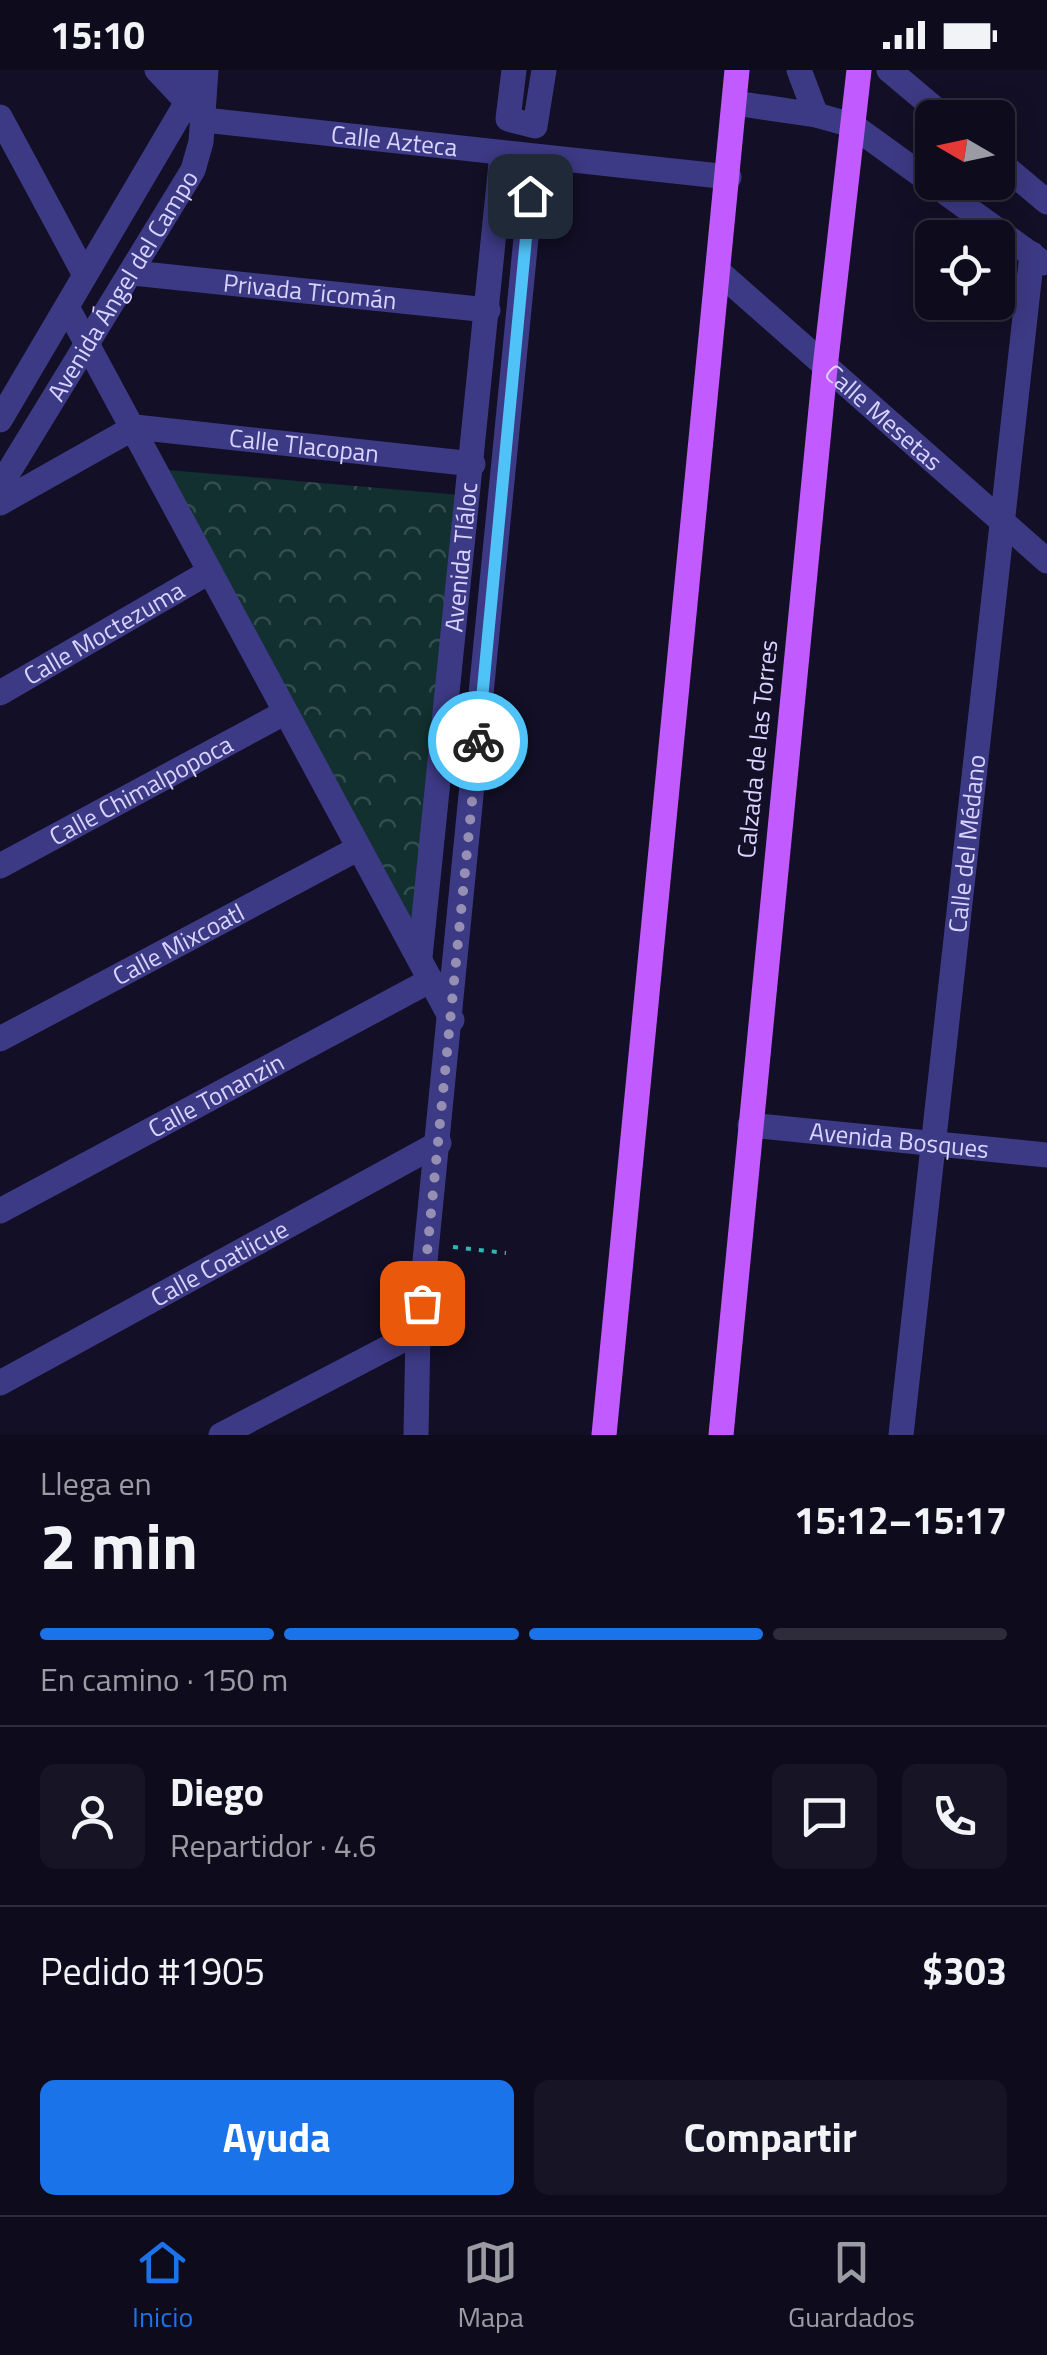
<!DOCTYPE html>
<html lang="es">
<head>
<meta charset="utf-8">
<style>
	body { margin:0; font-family:"Titillium Web",sans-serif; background:#171425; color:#f1f3f6; height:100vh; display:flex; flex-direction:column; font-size:38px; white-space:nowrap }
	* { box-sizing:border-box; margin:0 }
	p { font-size:32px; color:#9b9ba3 }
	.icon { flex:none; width:55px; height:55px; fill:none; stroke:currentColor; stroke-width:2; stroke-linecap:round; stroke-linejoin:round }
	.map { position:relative; height:1365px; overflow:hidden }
	.sheet { display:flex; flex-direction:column; background:#0e0b1c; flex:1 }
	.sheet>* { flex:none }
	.needle { width:65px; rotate:279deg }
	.fabs { position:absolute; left:915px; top:30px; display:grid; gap:20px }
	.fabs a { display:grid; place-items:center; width:100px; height:100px; border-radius:15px; background:#0e0b1c; box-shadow:0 5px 25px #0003,0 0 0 2px #2e2b3b; font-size:50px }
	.pin { position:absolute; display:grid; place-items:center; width:85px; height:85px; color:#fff; margin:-42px; border-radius:20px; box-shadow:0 5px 15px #0006 }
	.courier { position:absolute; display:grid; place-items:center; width:100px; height:100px; margin:-50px; border:8px solid #4fc3f7; border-radius:50%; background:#fff; color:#222; box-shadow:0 2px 12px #0007 }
	.overview em { font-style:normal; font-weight:700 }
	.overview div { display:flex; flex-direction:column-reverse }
	.overview { display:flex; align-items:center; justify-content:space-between; height:170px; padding:0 40px }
	h1 { font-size:65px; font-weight:700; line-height:75px }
	.bar { display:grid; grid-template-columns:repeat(4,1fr); gap:15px 10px; align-content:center; height:120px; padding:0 40px }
	.bar i { height:12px; border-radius:8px; background:#2e2b3b }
	.bar .active { background:#1a73e8 }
	.bar p { grid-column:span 4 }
	.line { display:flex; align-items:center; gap:25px; padding:0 40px; border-top:2px solid #2e2b3b }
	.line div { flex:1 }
	.round { display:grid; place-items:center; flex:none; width:105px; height:105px; border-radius:15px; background:#171425 }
	.button { display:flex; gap:20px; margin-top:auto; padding:20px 40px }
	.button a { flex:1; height:115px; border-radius:15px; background:#1a73e8; color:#fff; font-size:40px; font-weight:700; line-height:115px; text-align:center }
	.button a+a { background:#171425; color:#f1f3f6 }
	.status { display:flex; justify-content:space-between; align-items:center; height:70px; padding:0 50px; background:#0e0b1c; direction:ltr }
	.status svg { height:28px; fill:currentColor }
	.dock { display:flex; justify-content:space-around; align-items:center; height:140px; border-top:2px solid #2e2b3b; background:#0e0b1c; font-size:28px; color:#9b9ba3 }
	.dock a { display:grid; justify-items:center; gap:5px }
	.dock .active { color:#1a73e8 }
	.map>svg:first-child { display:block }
	.forest { fill:url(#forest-crowns) }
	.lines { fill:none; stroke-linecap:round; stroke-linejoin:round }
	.path { stroke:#2fb8b0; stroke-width:4; stroke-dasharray:5 8; stroke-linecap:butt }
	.minor { stroke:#3d3a85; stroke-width:25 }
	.primary { stroke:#c25bff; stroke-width:25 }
	.done { stroke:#948fb3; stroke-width:10; stroke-dasharray:0 18 }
	.route { stroke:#4fc3f7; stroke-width:12 }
	.labels { text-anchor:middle; stroke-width:9; stroke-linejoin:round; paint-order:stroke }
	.street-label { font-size:25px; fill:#d9d4ff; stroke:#130f26 }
</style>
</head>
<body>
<div class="status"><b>15:10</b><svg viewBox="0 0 49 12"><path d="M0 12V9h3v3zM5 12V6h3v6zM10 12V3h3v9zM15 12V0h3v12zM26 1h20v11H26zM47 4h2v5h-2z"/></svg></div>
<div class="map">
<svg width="1047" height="1365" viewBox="0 0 1047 1365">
	<defs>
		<pattern id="forest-crowns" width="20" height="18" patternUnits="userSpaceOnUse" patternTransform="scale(2.5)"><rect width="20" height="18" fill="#12302f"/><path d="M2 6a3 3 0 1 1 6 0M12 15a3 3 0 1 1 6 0" fill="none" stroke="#344d4e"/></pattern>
	</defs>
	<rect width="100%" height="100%" fill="#130f26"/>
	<path class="forest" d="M168 400 460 425 416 858Z"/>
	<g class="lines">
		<path class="path" d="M453 1177 506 1183"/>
		<g class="minor">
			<path id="s1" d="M157 0 204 50 729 107"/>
			<path d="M514 0 508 49 535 56 544 0"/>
			<path d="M799 0 816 45 852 55 1043 193"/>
			<path d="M889 0 946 48"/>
			<path d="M735 33 816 45"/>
			<path d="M0 47 85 205"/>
			<path d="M998 91 1047 132"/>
			<path id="s2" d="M133 203 488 240"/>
			<path id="s3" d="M720 203 1047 491"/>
			<path d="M67 237 452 950"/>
			<path d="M0 350 187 32 185 0"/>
			<path id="s4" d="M0 416 193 100 201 72 206 0"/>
			<path id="s5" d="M0 433 135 357 473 394"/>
			<path id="s6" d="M0 623 209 502"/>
			<path id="s7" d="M0 796 284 643"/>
			<path id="s8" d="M420 887 502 84"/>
			<path id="s9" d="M0 969 359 778"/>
			<path id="s10" d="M750 1055 1047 1085"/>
			<path id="s11" d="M0 1141 431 910"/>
			<path id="s12" d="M0 1313 439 1073"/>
			<path d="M221 1365 418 1262"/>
			<path d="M416 1365 418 1262 534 87"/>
			<path id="s13" d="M901 1365 1032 184"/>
		</g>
		<path class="primary" d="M604 1365 737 0
			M721 1365 825 298 859 0"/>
	</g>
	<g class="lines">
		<path class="done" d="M422 1233 478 671"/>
		<path class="route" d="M478 671 530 126"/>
	</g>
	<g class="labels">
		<g class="street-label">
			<text dy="9" stroke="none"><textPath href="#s1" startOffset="260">Calle Azteca</textPath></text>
			<text dy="9" stroke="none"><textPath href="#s4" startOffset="235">Avenida Ángel del Campo</textPath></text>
			<text dy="9" stroke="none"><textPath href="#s2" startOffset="178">Privada Ticomán</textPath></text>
			<text dy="9" stroke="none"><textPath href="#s3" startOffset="218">Calle Mesetas</textPath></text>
			<text dy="9" stroke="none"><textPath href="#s5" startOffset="325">Calle Tlacopan</textPath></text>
			<text dy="9" stroke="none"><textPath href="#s8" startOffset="402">Avenida Tláloc</textPath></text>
			<text dy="9" stroke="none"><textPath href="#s6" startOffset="120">Calle Moctezuma</textPath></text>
			<text transform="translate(757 679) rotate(-84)" y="9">Calzada de las Torres</text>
			<text dy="9" stroke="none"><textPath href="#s7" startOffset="160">Calle Chimalpopoca</textPath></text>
			<text dy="9" stroke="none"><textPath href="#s13" startOffset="595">Calle del Médano</textPath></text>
			<text dy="9" stroke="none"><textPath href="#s9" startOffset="202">Calle Mixcoatl</textPath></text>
			<text dy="9" stroke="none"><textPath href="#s11" startOffset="245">Calle Tonanzin</textPath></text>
			<text dy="9" stroke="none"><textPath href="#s10" startOffset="150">Avenida Bosques</textPath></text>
			<text dy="9" stroke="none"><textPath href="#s12" startOffset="250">Calle Coatlicue</textPath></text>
		</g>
	</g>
</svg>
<div class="fabs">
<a><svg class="needle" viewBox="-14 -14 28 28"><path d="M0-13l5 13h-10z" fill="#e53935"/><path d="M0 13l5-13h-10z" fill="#9b9ba3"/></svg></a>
<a><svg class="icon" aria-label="locate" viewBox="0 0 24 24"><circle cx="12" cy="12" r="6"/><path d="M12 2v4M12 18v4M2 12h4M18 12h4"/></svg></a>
</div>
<div class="pin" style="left:422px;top:1233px;background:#ea580c"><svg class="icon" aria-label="bag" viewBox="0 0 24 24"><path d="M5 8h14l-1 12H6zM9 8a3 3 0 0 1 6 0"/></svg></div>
<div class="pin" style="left:530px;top:126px;background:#1f2937"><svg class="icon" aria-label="home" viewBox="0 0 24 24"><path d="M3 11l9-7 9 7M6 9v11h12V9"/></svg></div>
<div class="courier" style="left:478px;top:671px"><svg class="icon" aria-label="bike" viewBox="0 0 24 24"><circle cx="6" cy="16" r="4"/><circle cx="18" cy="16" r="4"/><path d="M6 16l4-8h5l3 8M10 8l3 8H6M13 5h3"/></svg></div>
</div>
<section class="sheet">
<div class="overview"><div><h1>2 min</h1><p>Llega en</p></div><em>15:12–15:17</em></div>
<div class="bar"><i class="active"></i><i class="active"></i><i class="active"></i><i></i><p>En camino · 150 m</p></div>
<div class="line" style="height:180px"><a class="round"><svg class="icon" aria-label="person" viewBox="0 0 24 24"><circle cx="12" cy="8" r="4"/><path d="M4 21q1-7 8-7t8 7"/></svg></a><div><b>Diego</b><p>Repartidor · 4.6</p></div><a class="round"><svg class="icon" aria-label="chat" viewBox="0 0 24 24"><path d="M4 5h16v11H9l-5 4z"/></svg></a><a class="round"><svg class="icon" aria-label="phone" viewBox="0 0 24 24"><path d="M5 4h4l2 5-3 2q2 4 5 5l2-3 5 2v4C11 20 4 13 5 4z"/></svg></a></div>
<div class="line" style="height:130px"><div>Pedido #1905</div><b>$303</b></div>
<div class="button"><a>Ayuda</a><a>Compartir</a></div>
</section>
<nav class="dock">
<a class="active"><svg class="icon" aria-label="home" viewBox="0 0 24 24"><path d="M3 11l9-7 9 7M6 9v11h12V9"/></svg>Inicio</a>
<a><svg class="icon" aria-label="map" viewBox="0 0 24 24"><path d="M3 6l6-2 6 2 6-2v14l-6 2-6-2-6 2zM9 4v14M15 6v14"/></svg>Mapa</a>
<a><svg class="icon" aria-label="saved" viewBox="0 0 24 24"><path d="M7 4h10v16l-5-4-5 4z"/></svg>Guardados</a>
</nav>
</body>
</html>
